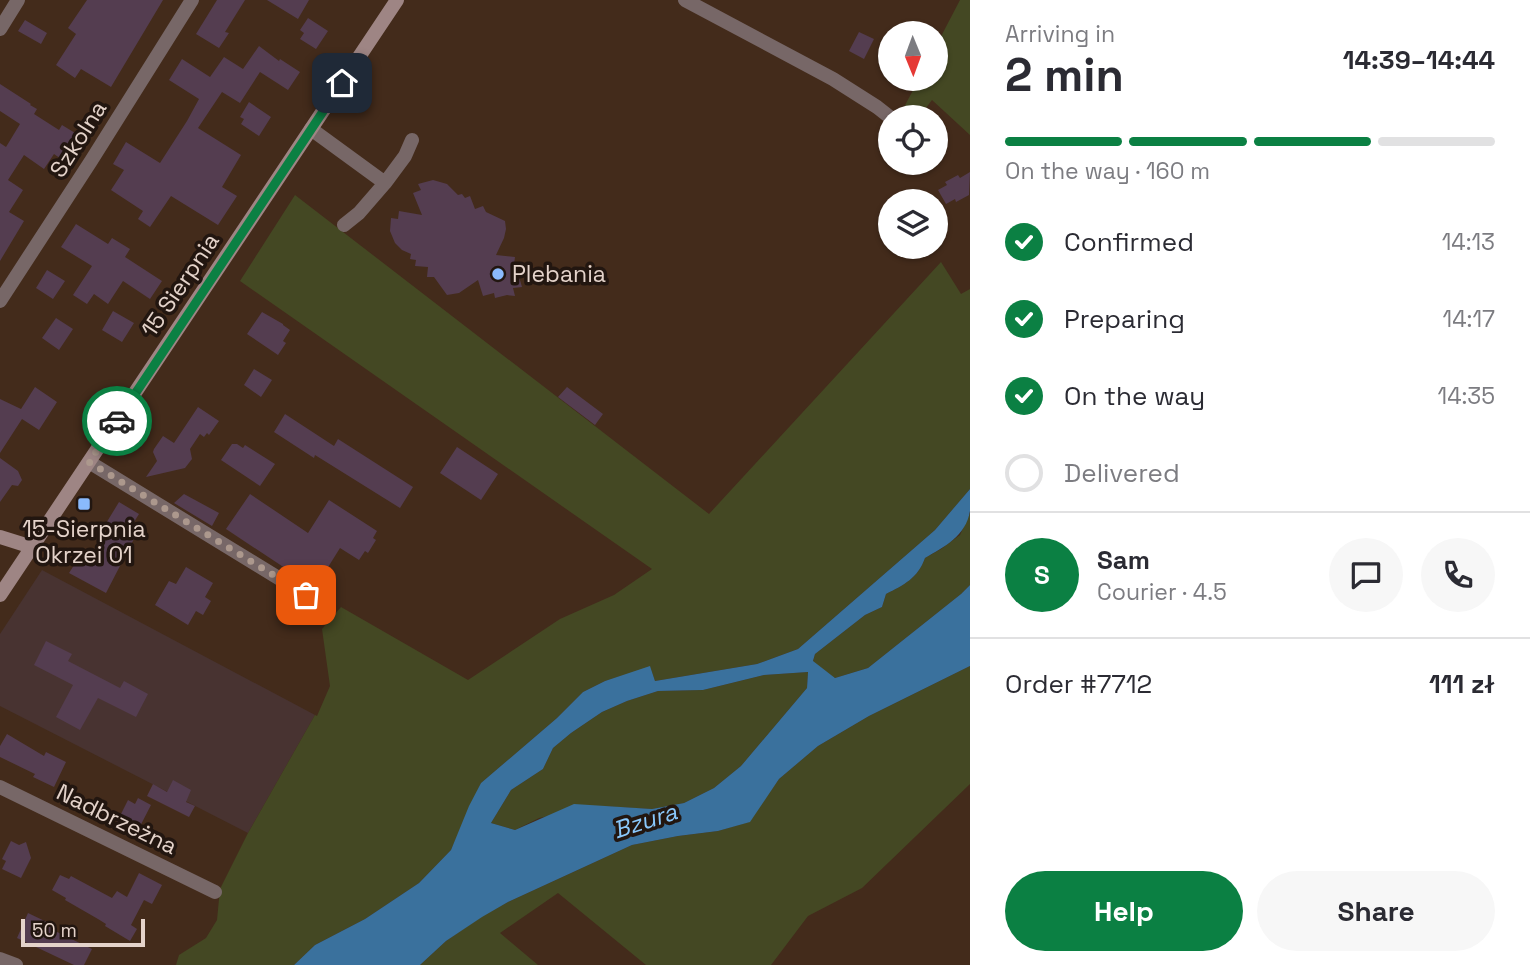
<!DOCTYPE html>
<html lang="en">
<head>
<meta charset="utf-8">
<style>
	body { margin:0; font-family:"Space Grotesk",sans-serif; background:#f7f7f7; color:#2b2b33; height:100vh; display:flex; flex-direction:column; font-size:26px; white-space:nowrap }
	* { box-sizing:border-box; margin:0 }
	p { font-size:23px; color:#7c7c81 }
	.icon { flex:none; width:38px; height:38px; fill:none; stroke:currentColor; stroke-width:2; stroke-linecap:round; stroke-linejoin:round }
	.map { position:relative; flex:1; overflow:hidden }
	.panel { display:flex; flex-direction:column; background:#fff; width:560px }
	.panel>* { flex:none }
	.needle { width:46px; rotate:179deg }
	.controls { position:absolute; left:878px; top:21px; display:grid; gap:14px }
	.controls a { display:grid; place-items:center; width:70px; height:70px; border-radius:50%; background:#fff; box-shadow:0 2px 5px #0004; font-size:35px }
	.scale { position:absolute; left:21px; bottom:18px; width:124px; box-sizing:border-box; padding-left:7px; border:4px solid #e4d3ca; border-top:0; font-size:19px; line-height:24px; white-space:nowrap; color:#e4d3ca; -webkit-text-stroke:5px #221610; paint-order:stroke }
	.pin { position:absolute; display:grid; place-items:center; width:60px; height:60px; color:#fff; margin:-30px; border-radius:14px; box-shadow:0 4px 10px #0006 }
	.courier { position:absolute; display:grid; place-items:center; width:70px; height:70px; margin:-35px; border:5px solid #0b8043; border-radius:50%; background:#fff; color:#222; box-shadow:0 2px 9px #0007 }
	.headline em { font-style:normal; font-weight:800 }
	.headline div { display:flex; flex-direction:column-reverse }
	.headline { display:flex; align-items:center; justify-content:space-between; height:119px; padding:0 35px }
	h1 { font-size:46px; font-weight:800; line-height:52px }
	.bar { display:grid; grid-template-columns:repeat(4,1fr); gap:10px 7px; align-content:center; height:84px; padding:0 35px }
	.bar i { height:9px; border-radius:5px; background:#e1e1e2 }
	.bar .selected { background:#0b8043 }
	.bar p { grid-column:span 4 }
	.line { display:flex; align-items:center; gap:18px; padding:0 35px; border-top:2px solid #e1e1e2 }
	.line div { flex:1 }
	.round { display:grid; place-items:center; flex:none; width:74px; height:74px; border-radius:37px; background:#f7f7f7 }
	ol { padding:0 35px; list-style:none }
	li { display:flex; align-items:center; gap:21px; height:77px }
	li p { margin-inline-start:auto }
	li .icon { padding:7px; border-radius:50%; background:#0b8043; color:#fff; stroke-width:4 }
	li:last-child { color:#7c7c81 }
	li i { width:38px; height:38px; border:4px solid #e1e1e2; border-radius:50% }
	.cta { display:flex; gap:14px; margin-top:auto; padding:14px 35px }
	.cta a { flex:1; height:80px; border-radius:42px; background:#0b8043; color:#fff; font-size:28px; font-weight:800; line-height:80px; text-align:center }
	.cta a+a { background:#f7f7f7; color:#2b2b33 }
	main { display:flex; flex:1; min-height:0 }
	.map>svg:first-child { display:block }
	.education { fill:#483331 }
	.green { fill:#444823 }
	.water { fill:#3a719d; fill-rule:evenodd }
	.building { fill:#543d50 }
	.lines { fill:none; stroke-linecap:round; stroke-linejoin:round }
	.street { stroke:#776767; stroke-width:14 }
	.secondary { stroke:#9e8584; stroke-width:14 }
	.done { stroke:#ac988d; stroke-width:7; stroke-dasharray:0 12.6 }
	.route { stroke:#0b8043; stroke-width:9 }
	.poi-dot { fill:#8abafc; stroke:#221610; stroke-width:2.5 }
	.labels { text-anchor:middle; stroke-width:7; stroke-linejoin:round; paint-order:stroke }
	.street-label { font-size:23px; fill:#e4d3ca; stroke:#221610 }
	.poi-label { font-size:23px; fill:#e4d3ca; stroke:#221610; text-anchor:start }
	.water-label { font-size:24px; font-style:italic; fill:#8ac8fb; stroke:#221610 }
</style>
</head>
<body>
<main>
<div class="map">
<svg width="970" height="965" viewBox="0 0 970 965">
	<rect width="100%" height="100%" fill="#432b1b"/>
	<path class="education" d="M42 570 315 715 248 833 0 706V634Z"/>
	<path class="green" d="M960 0H970V135L932 100 919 117H911L903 109 919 79H936V46Z
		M295 195 709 514 941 262 961 294 970 289V489L935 530 798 649 757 664 655 681 650 667 605 681 583 692 557 718 481 783 451 850 419 883 365 919 315 945 294 965H176L179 955 206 938 217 920 220 889 248 833 315 715 317 716 330 686 322 629 341 607 468 680 560 619 614 595 652 569 240 281Z
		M970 513V585L961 594 868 668 835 678 813 662 815 654 865 615 882 607 886 594C904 585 918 578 925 558L941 549 960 535Z
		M970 666V784L862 888 808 916 771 965H646L558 893 500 933 538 965H420L446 941 481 917 508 902 632 845 678 836 718 831 749 822 779 779 818 746 869 716Z
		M808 672 807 688 741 766 714 788 684 803 652 809 600 806 539 818 515 830 491 823 511 790 543 769 553 748 571 733 602 712 627 701 658 691 703 690 764 675Z"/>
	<path class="water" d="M970 489C970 496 970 504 970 511 966 536 944 547 925 558 918 578 904 585 886 594L882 607 865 615 815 654 813 661 835 678 868 668 961 594 970 585V666L869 716 818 746 779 779 750 822 718 831 678 836 632 845 508 902 482 917 446 941 420 965H294L315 945 365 919 419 883 451 850 469 806 481 783 557 718 583 692 605 681 650 666 655 681 757 664 798 649 935 530ZM808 672 807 688 741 766 714 788 684 803 652 809 574 804 515 830 491 823 511 790 543 769 553 748 571 733 602 712 627 701 658 691 703 690 764 675Z"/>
	<path class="building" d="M87 0H163L111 87 81 69 75 78 56 65 76 34 68 28Z
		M217 0H245L225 32 229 33 219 48 196 34Z
		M267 0H309L298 19Z
		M308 18 328 31 316 49 300 39 304 33 300 30Z
		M25 20 47 33 41 44 18 31Z
		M859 32 874 39 864 59 849 51Z
		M259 46 279 61 280 59 300 72 288 90 260 72 240 103 222 92 198 128 241 155 222 187 237 196 218 225 171 196 150 227 138 219 143 211 111 190 124 170 113 164 126 142 160 163 187 121 192 124 187 121 199 99 169 80 182 59 210 77 224 57 243 69Z
		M0 84 31 104 30 105 37 109 34 114 59 130 62 125 80 136 64 161 54 154 44 169 24 155 8 180 23 190 9 212 24 221 0 261V143L6 147 20 124 0 111Z
		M249 102 271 117 259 136 241 124 244 119 240 117Z
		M970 172 969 195 956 202 955 199 946 204 938 190 947 185 945 182 958 175 960 178Z
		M433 180 447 184 458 195 462 194 465 198 470 196 475 209 483 206 486 212 505 221 506 229 504 238 496 255 515 257 513 272 517 270 522 287 513 288 515 296 507 295 495 298 494 293 483 296 478 280 459 293 447 295 434 277H427L428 267 415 266 416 260 410 259 411 254 402 250 395 243 390 231 391 218 398 219 399 211 422 215 413 193 421 190 418 184Z
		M76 224 108 244 112 238 130 249 125 257 162 281 150 299 123 281 108 304 94 294 87 304 73 295 92 266 61 247Z
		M47 270 65 281 53 299 36 288Z
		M113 311 134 323 122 342 102 330Z
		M262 312 283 324V325L290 330 283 341 286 343 278 355 247 334Z
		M56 318 73 329 59 350 42 338Z
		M254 369 272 380 261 397 244 385Z
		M35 387 57 402 39 430 22 419 0 453V399L21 409Z
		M567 387 603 414 595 425 558 397Z
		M198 407 219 421 209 435 207 433 204 437 200 434 190 449 192 459 185 468 146 477 157 461 153 452 154 449 163 436 174 443Z
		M285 414 334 446 338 439 413 487 400 508 315 455 314 458 274 432Z
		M232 444H237L243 448 245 445 275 464 260 486 221 460Z
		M457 447 498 474 481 500 440 473Z
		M0 458 18 471 22 480 18 486 12 485 0 502Z
		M184 494 219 513 212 526 174 503Z
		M250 494 308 533 329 500 377 531 373 538 376 540 368 553 365 551 359 560 340 548 315 588 226 529Z
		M119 502 139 514 129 530 136 535 106 593 69 573 78 559 84 563 91 549 97 553 112 528 105 525Z
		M186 567 213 583 205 597 211 601 203 615 196 611 188 625 155 605 169 581 176 584Z
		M46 641 72 654 68 661 120 688 124 681 148 694 136 717 98 698 80 730 56 717 73 685 34 665Z
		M7 734 44 756 46 752 66 762 54 787 33 777 35 774 0 757V746Z
		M173 780 191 790 186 802 195 806 189 817 147 796 153 784 167 792Z
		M138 798 151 805 134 838 114 828 128 800 135 804Z
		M11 841 19 845 26 842 31 858 21 878 2 869 6 861 2 859Z
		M139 873 162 885 152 904 144 900 131 925 137 929 130 941 105 926 106 924 98 919 65 900 66 898 52 890 60 875 69 879 71 876 112 898 117 891 127 897Z
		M28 913 53 925 51 929 92 949 84 965H74L17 938Z"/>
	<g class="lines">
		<path class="street" d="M685 0 833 79 877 107 891 118
			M0 29 18 0
			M311 129 385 183 359 213 344 225
			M385 183 405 156 412 140
			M0 301 91 161 192 0
			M89 462 329 609
			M0 787 215 892
			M0 959 16 965"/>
		<path class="secondary" d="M0 537 32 547
			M0 595 397 0"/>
	</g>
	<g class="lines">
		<path class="done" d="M117 421 89 462 306 595"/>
		<path class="route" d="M117 421 342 83"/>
	</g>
	<g class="poi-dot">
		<circle cx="498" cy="274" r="7"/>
		<rect x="77" y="497" width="14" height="14" rx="3.5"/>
	</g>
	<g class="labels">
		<g class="street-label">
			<text transform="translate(78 139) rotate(-58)" y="8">Szkolna</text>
			<text transform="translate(180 285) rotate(-56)" y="8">15 Sierpnia</text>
			<text transform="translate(117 819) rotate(26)" y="8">Nadbrzeżna</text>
		</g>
		<g class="poi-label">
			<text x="512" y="282">Plebania</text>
			<text x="84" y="537" text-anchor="middle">15-Sierpnia<tspan x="84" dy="26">Okrzei 01</tspan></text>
		</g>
		<g class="water-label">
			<text transform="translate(645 821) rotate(-18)" y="8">Bzura</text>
		</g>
	</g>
</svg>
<div class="controls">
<a><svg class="needle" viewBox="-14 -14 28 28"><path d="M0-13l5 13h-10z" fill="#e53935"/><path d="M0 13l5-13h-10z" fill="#7c7c81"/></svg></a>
<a><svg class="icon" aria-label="locate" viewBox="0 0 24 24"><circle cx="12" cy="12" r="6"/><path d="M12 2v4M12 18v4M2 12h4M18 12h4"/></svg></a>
<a><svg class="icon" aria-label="layers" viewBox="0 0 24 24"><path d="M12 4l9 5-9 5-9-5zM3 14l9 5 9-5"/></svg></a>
</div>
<div class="scale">50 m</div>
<div class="pin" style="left:306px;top:595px;background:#ea580c"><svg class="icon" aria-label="bag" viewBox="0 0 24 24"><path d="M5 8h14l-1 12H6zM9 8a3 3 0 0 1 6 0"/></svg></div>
<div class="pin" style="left:342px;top:83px;background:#1f2937"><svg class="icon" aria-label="home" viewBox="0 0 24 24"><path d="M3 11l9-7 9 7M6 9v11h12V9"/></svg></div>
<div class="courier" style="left:117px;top:421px"><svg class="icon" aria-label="car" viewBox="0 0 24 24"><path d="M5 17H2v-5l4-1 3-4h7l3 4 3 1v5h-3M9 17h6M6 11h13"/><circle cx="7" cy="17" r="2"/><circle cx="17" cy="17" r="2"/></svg></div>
</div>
<section class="panel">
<div class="headline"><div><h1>2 min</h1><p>Arriving in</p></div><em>14:39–14:44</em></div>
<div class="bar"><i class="selected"></i><i class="selected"></i><i class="selected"></i><i></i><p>On the way · 160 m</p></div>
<ol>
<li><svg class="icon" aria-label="check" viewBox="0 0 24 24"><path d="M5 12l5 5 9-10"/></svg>Confirmed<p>14:13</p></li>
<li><svg class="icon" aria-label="check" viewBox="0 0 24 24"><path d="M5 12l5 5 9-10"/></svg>Preparing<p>14:17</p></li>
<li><svg class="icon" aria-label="check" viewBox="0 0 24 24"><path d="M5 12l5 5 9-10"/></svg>On the way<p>14:35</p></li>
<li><i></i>Delivered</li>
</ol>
<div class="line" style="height:126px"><b class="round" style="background:#0b8043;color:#fff">S</b><div><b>Sam</b><p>Courier · 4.5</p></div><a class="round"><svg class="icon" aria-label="chat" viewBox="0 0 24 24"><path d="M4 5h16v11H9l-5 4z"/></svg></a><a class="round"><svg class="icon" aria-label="phone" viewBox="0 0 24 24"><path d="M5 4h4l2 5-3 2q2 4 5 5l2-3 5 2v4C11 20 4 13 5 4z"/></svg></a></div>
<div class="line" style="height:91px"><div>Order #7712</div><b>111 zł</b></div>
<div class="cta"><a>Help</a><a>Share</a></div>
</section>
</main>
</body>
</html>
